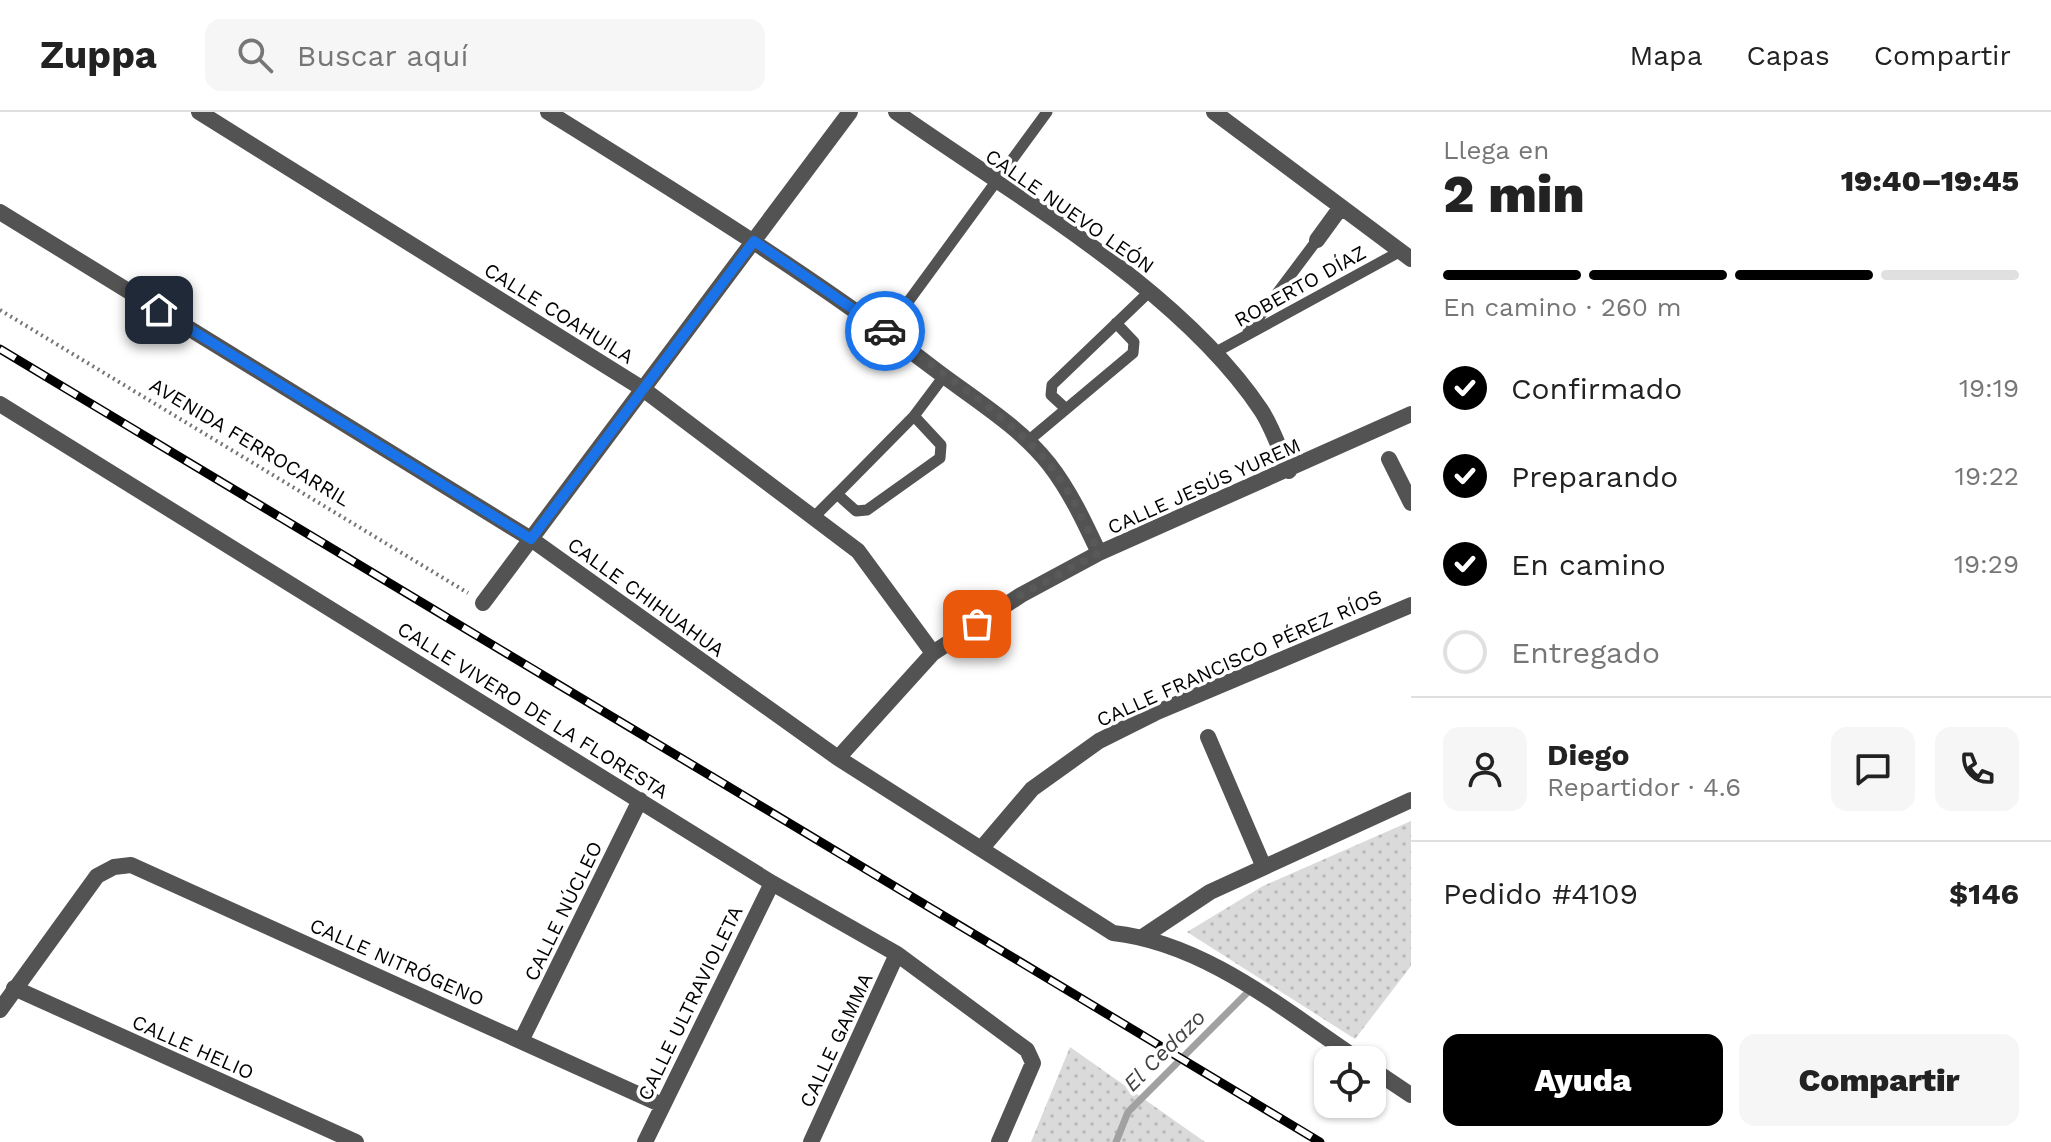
<!DOCTYPE html>
<html lang="es">
<head>
<meta charset="utf-8">
<style>
	body { margin:0; font-family:"Work Sans",sans-serif; background:#f6f6f6; color:#222; height:100vh; display:flex; flex-direction:column; font-size:30px; white-space:nowrap }
	* { box-sizing:border-box; margin:0 }
	p { font-size:26px; color:#767676 }
	.icon { flex:none; width:44px; height:44px; fill:none; stroke:currentColor; stroke-width:2; stroke-linecap:round; stroke-linejoin:round }
	.map { position:relative; flex:1; overflow:hidden }
	.panel { display:flex; flex-direction:column; background:#fff; width:640px }
	.panel>* { flex:none }
	.tools { position:absolute; left:1314px; top:934px; display:grid; gap:16px }
	.tools a { display:grid; place-items:center; width:72px; height:72px; border-radius:16px; background:#fff; box-shadow:0 2px 6px #0004; font-size:40px }
	.pin { position:absolute; display:grid; place-items:center; width:68px; height:68px; color:#fff; margin:-34px; border-radius:16px; box-shadow:0 4px 12px #0006 }
	.courier { position:absolute; display:grid; place-items:center; width:80px; height:80px; margin:-40px; border:6px solid #1a73e8; border-radius:50%; background:#fff; color:#222; box-shadow:0 2px 10px #0007 }
	.summary em { font-style:normal; font-weight:800 }
	.summary div { display:flex; flex-direction:column-reverse }
	.summary { display:flex; align-items:center; justify-content:space-between; height:136px; padding:0 32px }
	h1 { font-size:52px; font-weight:800; line-height:60px }
	.bar { display:grid; grid-template-columns:repeat(4,1fr); gap:12px 8px; align-content:center; height:96px; padding:0 32px }
	.bar i { height:10px; border-radius:6px; background:#e0e0e0 }
	.bar .on { background:#000 }
	.bar p { grid-column:span 4 }
	.line { display:flex; align-items:center; gap:20px; padding:0 32px; border-top:2px solid #e0e0e0 }
	.line div { flex:1 }
	.round { display:grid; place-items:center; flex:none; width:84px; height:84px; border-radius:16px; background:#f6f6f6 }
	ol { padding:0 32px; list-style:none }
	li { display:flex; align-items:center; gap:24px; height:88px }
	li p { margin-inline-start:auto }
	li .icon { padding:8px; border-radius:50%; background:#000; color:#fff; stroke-width:4 }
	li:last-child { color:#767676 }
	li i { width:44px; height:44px; border:4px solid #e0e0e0; border-radius:50% }
	.action { display:flex; gap:16px; margin-top:auto; padding:16px 32px }
	.action a { flex:1; height:92px; border-radius:16px; background:#000; color:#fff; font-size:32px; font-weight:800; line-height:92px; text-align:center }
	.action a+a { background:#f6f6f6; color:#222 }
	header { display:flex; align-items:center; gap:48px; box-sizing:border-box; height:112px; padding:0 40px; background:#fff; border-bottom:2px solid #e0e0e0 }
	header strong { font-size:38px }
	nav { display:flex; gap:44px; margin-inline-start:auto; font-size:28px }
	.search { width:560px; height:72px; background:#f6f6f6; display:flex; align-items:center; gap:20px; box-sizing:border-box; padding:0 28px; border-radius:16px; color:#767676; font-size:30px }
	main { display:flex; flex:1; min-height:0 }
	.map>svg:first-child { display:block }
	.green { fill:url(#green-dots) }
	.lines { fill:none; stroke-linecap:round; stroke-linejoin:round }
	.stream { stroke:#a1a1a1; stroke-width:7 }
	.path { stroke:#757575; stroke-width:4; stroke-dasharray:2 4; stroke-linecap:butt }
	.lane { stroke:#535353; stroke-width:11 }
	.street { stroke:#535353; stroke-width:16 }
	.rail-casing { stroke:#000; stroke-width:9 }
	.rail { stroke:#fff; stroke-width:6; stroke-dasharray:18; stroke-linecap:butt }
	.done { stroke:#595959; stroke-width:8; stroke-dasharray:0 14.4 }
	.route { stroke:#1a73e8; stroke-width:10 }
	.labels { text-anchor:middle; stroke-width:7; stroke-linejoin:round; paint-order:stroke }
	.street-label { font-size:20px; fill:#000; stroke:#fff }
	.water-label { font-size:22px; font-style:italic; fill:#424242; stroke:#fff }
</style>
</head>
<body>
<header>
<strong>Zuppa</strong>
<div class="search"><svg class="icon" aria-label="search" viewBox="0 0 24 24"><circle cx="10" cy="10" r="6"/><path d="M15 15l6 6"/></svg>Buscar aquí</div>
<nav><a>Mapa</a><a>Capas</a><a>Compartir</a></nav>
</header>
<main>
<div class="map">
<svg width="1411" height="1030" viewBox="0 0 1411 1030">
	<defs>
		<pattern id="green-dots" width="8" height="8" patternUnits="userSpaceOnUse" patternTransform="scale(2)"><rect width="8" height="8" fill="#dadada"/><path d="M2 2h.1M6 6h.1" fill="none" stroke="#b9b9b9" stroke-width="1.8" stroke-linecap="round"/></pattern>
	</defs>
	<rect width="100%" height="100%" fill="#fff"/>
	<path class="green" d="M1411 709V854L1355 927 1187 820 1263 774Z
		M1070 935 1205 1030H1031Z"/>
	<g class="lines">
		<path class="stream" d="M1116 1030 1128 1000 1249 879"/>
		<path class="path" d="M0 198 468 481"/>
		<path class="lane" d="M886 220 1047 0
			M1248 220 1317 128
			M1216 240 1401 139
			M1064 295 1051 283 1052 273 1149 180
			M1028 329 1133 241 1134 230 1116 211
			M837 382 914 304 944 264
			M813 406 837 382 856 399 867 398 940 346 941 333 914 304"/>
		<path class="street" d="M199 0 643 277 858 439 933 541
			M548 0C681 83 813 164 937 259 974 287 1020 315 1049 352 1070 379 1085 411 1099 441
			M896 0C1015 84 1180 177 1261 298 1273 316 1280 339 1289 359
			M1214 0 1411 147
			M0 100 531 427 838 646 1113 821C1205 831 1284 898 1359 948
			M1317 128 1341 95
			M0 292 772 771 897 842 1027 938 1033 951 999 1030
			M1389 347 1411 391
			M483 491 850 0
			M1208 625 1263 753
			M838 646 933 541 1021 483 1099 441 1411 302
			M981 737 1032 677 1099 629 1155 601 1411 493
			M1144 824 1210 780 1411 688
			M14 876 356 1030
			M0 898 97 764 114 755 131 753 662 993
			M522 927 640 688
			M1372 957 1411 983
			M645 1030 772 771
			M811 1030 897 842"/>
		<defs>
			<path id="rail" d="M0 237 1320 1030"/>
		</defs>
		<use href="#rail" class="rail-casing"/>
		<use href="#rail" class="rail"/>
	</g>
	<g class="lines">
		<path class="done" d="M885 219C934 255 1011 306 1048 351 1070 377 1084 410 1099 441L1021 483 977 512"/>
		<path class="route" d="M159 198 531 427 754 129 885 219"/>
	</g>
	<g class="labels">
		<g class="street-label">
			<text transform="translate(1070 99) rotate(35)" y="7">CALLE NUEVO LEÓN</text>
			<text transform="translate(1300 174) rotate(-29)" y="7">ROBERTO DÍAZ</text>
			<text transform="translate(559 201) rotate(32)" y="7">CALLE COAHUILA</text>
			<text transform="translate(250 330) rotate(31)" y="7">AVENIDA FERROCARRIL</text>
			<text transform="translate(1204 374) rotate(-24)" y="7">CALLE JESÚS YUREM</text>
			<text transform="translate(646 485) rotate(36)" y="7">CALLE CHIHUAHUA</text>
			<text transform="translate(1239 546) rotate(-24)" y="7">CALLE FRANCISCO PÉREZ RÍOS</text>
			<text transform="translate(533 598) rotate(32)" y="7">CALLE VIVERO DE LA FLORESTA</text>
			<text transform="translate(563 799) rotate(-64)" y="7">CALLE NÚCLEO</text>
			<text transform="translate(397 850) rotate(24)" y="7">CALLE NITRÓGENO</text>
			<text transform="translate(690 891) rotate(-64)" y="7">CALLE ULTRAVIOLETA</text>
			<text transform="translate(836 928) rotate(-65)" y="7">CALLE GAMMA</text>
			<text transform="translate(193 935) rotate(24)" y="7">CALLE HELIO</text>
		</g>
		<g class="water-label">
			<text transform="translate(1164 938) rotate(-45)" y="8">El Cedazo</text>
		</g>
	</g>
</svg>
<div class="tools">
<a><svg class="icon" aria-label="locate" viewBox="0 0 24 24"><circle cx="12" cy="12" r="6"/><path d="M12 2v4M12 18v4M2 12h4M18 12h4"/></svg></a>
</div>
<div class="pin" style="left:977px;top:512px;background:#ea580c"><svg class="icon" aria-label="bag" viewBox="0 0 24 24"><path d="M5 8h14l-1 12H6zM9 8a3 3 0 0 1 6 0"/></svg></div>
<div class="pin" style="left:159px;top:198px;background:#1f2937"><svg class="icon" aria-label="home" viewBox="0 0 24 24"><path d="M3 11l9-7 9 7M6 9v11h12V9"/></svg></div>
<div class="courier" style="left:885px;top:219px"><svg class="icon" aria-label="car" viewBox="0 0 24 24"><path d="M5 17H2v-5l4-1 3-4h7l3 4 3 1v5h-3M9 17h6M6 11h13"/><circle cx="7" cy="17" r="2"/><circle cx="17" cy="17" r="2"/></svg></div>
</div>
<section class="panel">
<div class="summary"><div><h1>2 min</h1><p>Llega en</p></div><em>19:40–19:45</em></div>
<div class="bar"><i class="on"></i><i class="on"></i><i class="on"></i><i></i><p>En camino · 260 m</p></div>
<ol>
<li><svg class="icon" aria-label="check" viewBox="0 0 24 24"><path d="M5 12l5 5 9-10"/></svg>Confirmado<p>19:19</p></li>
<li><svg class="icon" aria-label="check" viewBox="0 0 24 24"><path d="M5 12l5 5 9-10"/></svg>Preparando<p>19:22</p></li>
<li><svg class="icon" aria-label="check" viewBox="0 0 24 24"><path d="M5 12l5 5 9-10"/></svg>En camino<p>19:29</p></li>
<li><i></i>Entregado</li>
</ol>
<div class="line" style="height:144px"><a class="round"><svg class="icon" aria-label="person" viewBox="0 0 24 24"><circle cx="12" cy="8" r="4"/><path d="M4 21q1-7 8-7t8 7"/></svg></a><div><b>Diego</b><p>Repartidor · 4.6</p></div><a class="round"><svg class="icon" aria-label="chat" viewBox="0 0 24 24"><path d="M4 5h16v11H9l-5 4z"/></svg></a><a class="round"><svg class="icon" aria-label="phone" viewBox="0 0 24 24"><path d="M5 4h4l2 5-3 2q2 4 5 5l2-3 5 2v4C11 20 4 13 5 4z"/></svg></a></div>
<div class="line" style="height:104px"><div>Pedido #4109</div><b>$146</b></div>
<div class="action"><a>Ayuda</a><a>Compartir</a></div>
</section>
</main>
</body>
</html>
